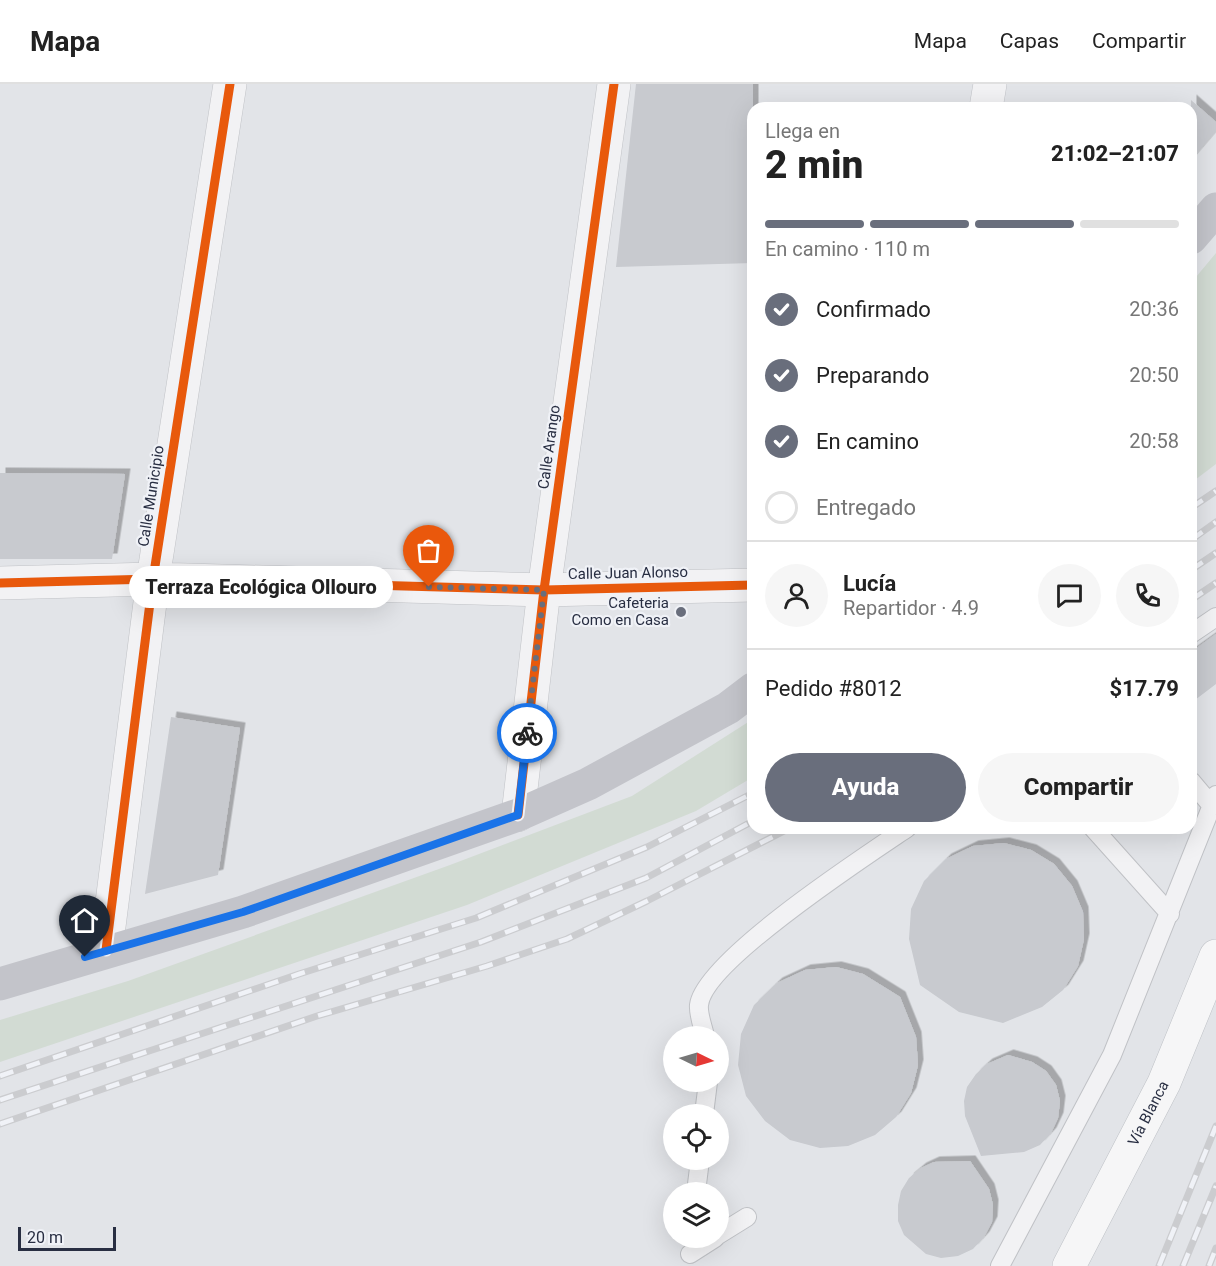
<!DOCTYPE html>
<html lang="es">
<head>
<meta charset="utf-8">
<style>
	body { margin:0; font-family:Roboto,sans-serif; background:#f6f6f6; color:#222; height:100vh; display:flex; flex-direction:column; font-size:22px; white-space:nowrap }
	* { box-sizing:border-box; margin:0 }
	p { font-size:20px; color:#767676 }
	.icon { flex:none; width:33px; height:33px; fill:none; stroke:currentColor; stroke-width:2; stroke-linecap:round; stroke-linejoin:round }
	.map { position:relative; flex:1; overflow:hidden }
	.details { position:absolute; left:747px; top:18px; width:450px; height:732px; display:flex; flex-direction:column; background:#fff; border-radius:18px; box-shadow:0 6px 24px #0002 }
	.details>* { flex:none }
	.needle { width:39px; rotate:95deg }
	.controls { position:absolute; left:663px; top:942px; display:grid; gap:12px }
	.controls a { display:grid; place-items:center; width:66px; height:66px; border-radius:50%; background:#fff; box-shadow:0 6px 24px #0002; font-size:30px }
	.scale { position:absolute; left:18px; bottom:15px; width:98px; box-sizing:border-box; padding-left:6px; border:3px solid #282e42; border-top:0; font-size:16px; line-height:21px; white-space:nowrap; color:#282e42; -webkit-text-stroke:4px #f0f2f7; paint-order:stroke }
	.pin { position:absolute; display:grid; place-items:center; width:51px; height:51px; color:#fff; margin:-62px -26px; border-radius:50% 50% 50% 0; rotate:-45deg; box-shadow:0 0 6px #0007 }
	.pin .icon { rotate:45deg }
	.courier { position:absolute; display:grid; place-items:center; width:60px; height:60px; margin:-30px; border:4px solid #1a73e8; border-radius:50%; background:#fff; color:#222; box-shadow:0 2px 8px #0007 }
	.bubble { position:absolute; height:42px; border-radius:21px; background:#fff; box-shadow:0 6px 24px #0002; font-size:20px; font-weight:800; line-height:42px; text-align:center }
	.overview em { font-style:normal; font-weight:800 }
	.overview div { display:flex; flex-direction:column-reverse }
	.overview { display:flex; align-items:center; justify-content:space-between; height:102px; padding:0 18px }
	h1 { font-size:39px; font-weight:800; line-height:45px }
	.bar { display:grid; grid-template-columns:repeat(4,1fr); gap:9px 6px; align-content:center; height:72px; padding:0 18px }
	.bar i { height:8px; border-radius:4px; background:#e0e0e0 }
	.bar .active { background:#696e7c }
	.bar p { grid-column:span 4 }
	.line { display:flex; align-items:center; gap:15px; padding:0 18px; border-top:2px solid #e0e0e0 }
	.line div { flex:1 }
	.round { display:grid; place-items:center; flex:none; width:63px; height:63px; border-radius:32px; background:#f6f6f6 }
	ol { padding:0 18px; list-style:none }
	li { display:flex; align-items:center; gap:18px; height:66px }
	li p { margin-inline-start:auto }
	li .icon { padding:6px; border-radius:50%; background:#696e7c; color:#fff; stroke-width:4 }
	li:last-child { color:#767676 }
	li i { width:33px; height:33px; border:3px solid #e0e0e0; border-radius:50% }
	.primary-button { display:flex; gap:12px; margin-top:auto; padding:12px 18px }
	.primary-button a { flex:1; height:69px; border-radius:36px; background:#696e7c; color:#fff; font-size:24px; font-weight:800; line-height:69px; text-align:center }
	.primary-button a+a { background:#f6f6f6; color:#222 }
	header { display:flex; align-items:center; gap:36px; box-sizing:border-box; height:84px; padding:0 30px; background:#fff; border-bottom:2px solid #e0e0e0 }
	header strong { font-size:28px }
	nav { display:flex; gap:33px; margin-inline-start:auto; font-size:21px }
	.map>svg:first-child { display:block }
	.green { fill:#d2dbd3 }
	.building { fill:#c8cacf; filter:url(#shadow) }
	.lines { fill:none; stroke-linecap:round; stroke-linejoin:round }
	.lane-casing { stroke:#c0c2c6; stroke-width:20 }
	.street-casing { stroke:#c0c2c6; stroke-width:34 }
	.primary-casing { stroke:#bec1c6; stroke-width:34 }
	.lane { stroke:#f2f2f4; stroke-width:18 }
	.street { stroke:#f2f2f4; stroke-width:33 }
	.secondary { stroke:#c3c4ca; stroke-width:33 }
	.primary { stroke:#f6f6f7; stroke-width:33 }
	.rail-casing { stroke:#cbcccf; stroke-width:7 }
	.rail { stroke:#f0f2f7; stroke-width:4.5; stroke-dasharray:14; stroke-linecap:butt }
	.cycleway-casing { stroke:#f0f2f7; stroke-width:13 }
	.cycleway { stroke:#e8590c; stroke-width:9 }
	.done { stroke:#696e7c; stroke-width:6; stroke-dasharray:0 10.8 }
	.route { stroke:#1a73e8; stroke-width:8 }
	.poi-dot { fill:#696e7c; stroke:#f0f2f7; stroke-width:2 }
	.labels { text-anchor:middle; stroke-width:4.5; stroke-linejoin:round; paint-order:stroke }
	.street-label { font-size:15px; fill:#282e42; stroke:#f0f2f7 }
	.poi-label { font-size:15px; fill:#282e42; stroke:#f0f2f7; text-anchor:end }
</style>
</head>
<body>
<header>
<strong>Mapa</strong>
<nav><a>Mapa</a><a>Capas</a><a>Compartir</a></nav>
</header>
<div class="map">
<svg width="1216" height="1182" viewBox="0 0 1216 1182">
	<defs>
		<filter id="shadow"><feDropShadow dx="5.5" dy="-5.5" stdDeviation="0" flood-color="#0004"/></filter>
	</defs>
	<rect width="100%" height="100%" fill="#e2e4e8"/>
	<path class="green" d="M1216 169V380L1191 399V199Z
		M753 635V693L696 727 467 821 0 978V936L128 897 450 781 632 712Z"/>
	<path class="building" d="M636 0H753V179L616 183Z
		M1191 16 1216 38V47L1191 76Z
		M0 389 125 390 112 475H0Z
		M1216 550V600L1191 619V568Z
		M171 633 240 644 218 791 145 810Z
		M1004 759 1031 766 1054 780 1072 802 1083 828 1084 855 1078 882 1063 906 1042 923 1003 939 959 928 920 901 909 855 911 825 924 797 946 775 973 762Z
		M836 883 863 890 900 913 916 953 918 981 911 1009 896 1033 875 1051 848 1062 820 1064 790 1056 765 1037 746 1012 738 981 741 950 754 921 777 899 805 886Z
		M1008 971 1032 978 1046 987 1056 1001 1060 1017 1058 1034 1051 1049 1040 1061 1024 1068 981 1072 965 1032 964 1017 967 1003 976 990 987 980Z
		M970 1077 989 1105 993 1121 992 1138 984 1153 973 1165 958 1172 941 1174 926 1170 904 1151 898 1137V1121L901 1107 909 1094 921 1084 934 1078Z"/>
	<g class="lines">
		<defs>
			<path id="lane" d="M1191 550 1216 533
				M1191 697 1212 722
				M1093 744 1170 830
				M705 952C703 943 698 930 699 921 704 877 867 771 907 744
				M704 1030 708 998
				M696 1108 700 1076
				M718 1151 747 1133
				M690 1170 715 1154
				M1000 1182 1112 971 1216 711"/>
			<path id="street" d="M986 24 990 0
				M0 499 153 495 544 506 753 501
				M518 731 544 506 614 0
				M106 866 153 495 230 0"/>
			<g id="primary">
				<path id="s1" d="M1069 1182 1164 999 1216 872"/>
			</g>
		</defs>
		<use href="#lane" class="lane-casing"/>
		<use href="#street" class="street-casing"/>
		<use href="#primary" class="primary-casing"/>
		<use href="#lane" class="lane"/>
		<use href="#street" class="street"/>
		<path class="secondary" d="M1191 154 1216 125
			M0 900 243 828 518 731 588 700 728 624 753 605"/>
		<use href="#primary" class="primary"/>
		<defs>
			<path id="rail" d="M1191 424 1216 407
				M1191 456 1216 438
				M1191 486 1216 469
				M1191 516 1216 499
				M0 992 299 890 476 834 647 763 753 709
				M0 1016 481 858 646 794 753 737
				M0 1040 317 932 487 882 567 855 647 817 790 744
				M1159 1182 1216 1042
				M1183 1182 1216 1102
				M1209 1182 1216 1164"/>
		</defs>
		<use href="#rail" class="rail-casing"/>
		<use href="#rail" class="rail"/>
		<defs>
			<path id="cycleway" d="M0 499 153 495 544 506 753 501
				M518 731 544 506 614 0
				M106 866 153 495 230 0"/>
		</defs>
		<use href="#cycleway" class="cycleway-casing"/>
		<use href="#cycleway" class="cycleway"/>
	</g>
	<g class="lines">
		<path class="done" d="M429 503 544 506 527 649"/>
		<path class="route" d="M85 873 243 828 518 731 527 649"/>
	</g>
	<circle class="poi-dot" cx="681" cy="528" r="6"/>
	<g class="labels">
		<g class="street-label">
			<text transform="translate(549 363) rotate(-82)" y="5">Calle Arango</text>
			<text transform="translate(151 412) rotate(-81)" y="5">Calle Municipio</text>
			<text transform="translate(628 489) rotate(-1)" y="5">Calle Juan Alonso</text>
			<text dy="5" stroke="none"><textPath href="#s1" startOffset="172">Vía Blanca</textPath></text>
		</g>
		<g class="poi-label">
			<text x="669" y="524">Cafeteria<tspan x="669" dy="17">Como en Casa</tspan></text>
		</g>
	</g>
</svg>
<div class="controls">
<a><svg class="needle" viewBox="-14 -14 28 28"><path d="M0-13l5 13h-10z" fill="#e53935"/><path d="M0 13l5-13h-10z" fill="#767676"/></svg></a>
<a><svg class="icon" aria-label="locate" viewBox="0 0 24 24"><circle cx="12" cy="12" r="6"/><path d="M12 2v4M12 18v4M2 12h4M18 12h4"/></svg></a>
<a><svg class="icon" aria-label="layers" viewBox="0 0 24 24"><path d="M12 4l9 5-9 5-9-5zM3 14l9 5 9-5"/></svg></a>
</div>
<div class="scale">20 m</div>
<div class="pin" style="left:429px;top:503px;background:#ea580c"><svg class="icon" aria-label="bag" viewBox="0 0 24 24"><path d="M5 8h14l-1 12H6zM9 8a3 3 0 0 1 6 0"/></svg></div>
<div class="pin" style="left:85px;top:873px;background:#1f2937"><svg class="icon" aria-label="home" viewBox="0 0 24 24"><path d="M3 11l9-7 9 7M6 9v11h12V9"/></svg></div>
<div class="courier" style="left:527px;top:649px"><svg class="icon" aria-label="bike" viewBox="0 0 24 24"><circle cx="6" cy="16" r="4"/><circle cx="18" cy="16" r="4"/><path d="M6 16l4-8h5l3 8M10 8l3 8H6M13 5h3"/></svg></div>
<div class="bubble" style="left:129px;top:482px;width:264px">Terraza Ecológica Ollouro</div>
<section class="details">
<div class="overview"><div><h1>2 min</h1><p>Llega en</p></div><em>21:02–21:07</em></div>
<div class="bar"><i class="active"></i><i class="active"></i><i class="active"></i><i></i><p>En camino · 110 m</p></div>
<ol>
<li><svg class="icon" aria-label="check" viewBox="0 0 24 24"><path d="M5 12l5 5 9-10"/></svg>Confirmado<p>20:36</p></li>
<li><svg class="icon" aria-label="check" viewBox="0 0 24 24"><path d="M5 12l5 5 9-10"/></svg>Preparando<p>20:50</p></li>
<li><svg class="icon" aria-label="check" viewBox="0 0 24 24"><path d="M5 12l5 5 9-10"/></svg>En camino<p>20:58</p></li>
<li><i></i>Entregado</li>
</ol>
<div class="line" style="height:108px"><a class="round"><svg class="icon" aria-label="person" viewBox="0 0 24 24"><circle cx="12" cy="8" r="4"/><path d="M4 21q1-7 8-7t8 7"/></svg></a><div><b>Lucía</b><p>Repartidor · 4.9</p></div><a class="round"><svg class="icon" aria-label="chat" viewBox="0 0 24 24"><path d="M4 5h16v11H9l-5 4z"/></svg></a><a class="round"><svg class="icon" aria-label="phone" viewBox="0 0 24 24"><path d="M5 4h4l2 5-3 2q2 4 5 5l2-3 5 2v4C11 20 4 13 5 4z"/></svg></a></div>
<div class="line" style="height:78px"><div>Pedido #8012</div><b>$17.79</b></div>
<div class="primary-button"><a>Ayuda</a><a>Compartir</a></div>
</section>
</div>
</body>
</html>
